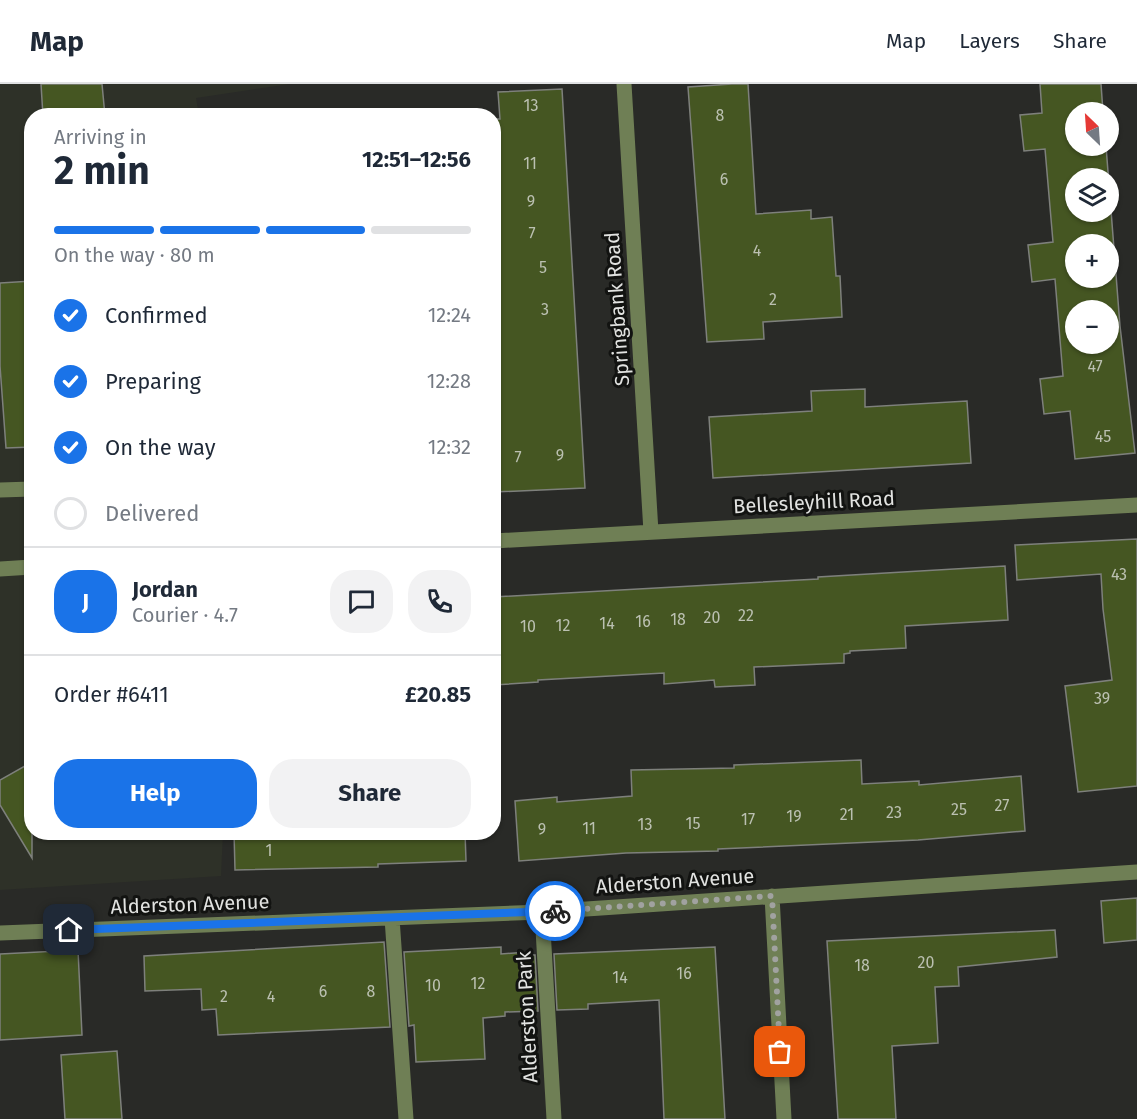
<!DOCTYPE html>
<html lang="en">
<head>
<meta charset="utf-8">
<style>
	body { margin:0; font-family:"Fira Sans",sans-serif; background:#f2f2f3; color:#1f2937; height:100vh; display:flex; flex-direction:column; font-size:22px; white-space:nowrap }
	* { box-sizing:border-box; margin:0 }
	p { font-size:20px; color:#747a83 }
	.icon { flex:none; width:33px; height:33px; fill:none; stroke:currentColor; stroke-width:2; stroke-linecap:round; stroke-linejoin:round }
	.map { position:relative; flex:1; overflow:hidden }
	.sheet { position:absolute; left:24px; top:24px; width:477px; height:732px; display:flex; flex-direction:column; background:#fff; border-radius:24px; box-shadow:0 2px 4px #0004 }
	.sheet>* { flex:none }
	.needle { width:39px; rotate:335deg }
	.controls { position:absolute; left:1065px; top:18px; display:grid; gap:12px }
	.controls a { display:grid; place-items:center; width:54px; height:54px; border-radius:50%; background:#fff; box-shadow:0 2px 4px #0004; font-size:30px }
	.pin { position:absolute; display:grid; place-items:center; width:51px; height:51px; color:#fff; margin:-26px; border-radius:12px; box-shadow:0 3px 9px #0006 }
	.courier { position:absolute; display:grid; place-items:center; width:60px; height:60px; margin:-30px; border:4px solid #1a73e8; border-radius:50%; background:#fff; color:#222; box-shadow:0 2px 8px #0007 }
	.headline em { font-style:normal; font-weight:700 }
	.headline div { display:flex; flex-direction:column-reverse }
	.headline { display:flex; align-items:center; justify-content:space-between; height:102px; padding:0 30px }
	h1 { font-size:39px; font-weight:700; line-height:45px }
	.bar { display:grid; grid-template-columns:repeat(4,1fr); gap:9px 6px; align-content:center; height:72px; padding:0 30px }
	.bar i { height:8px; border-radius:4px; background:#e0e1e3 }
	.bar .current { background:#1a73e8 }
	.bar p { grid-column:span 4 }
	.line { display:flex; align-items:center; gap:15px; padding:0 30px; border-top:2px solid #e0e1e3 }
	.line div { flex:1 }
	.round { display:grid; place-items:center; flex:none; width:63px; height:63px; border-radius:24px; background:#f2f2f3 }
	ol { padding:0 30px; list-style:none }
	li { display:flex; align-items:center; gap:18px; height:66px }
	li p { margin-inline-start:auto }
	li .icon { padding:6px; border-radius:50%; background:#1a73e8; color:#fff; stroke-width:4 }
	li:last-child { color:#747a83 }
	li i { width:33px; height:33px; border:3px solid #e0e1e3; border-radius:50% }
	.action { display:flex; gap:12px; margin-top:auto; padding:12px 30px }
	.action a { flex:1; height:69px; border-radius:24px; background:#1a73e8; color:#fff; font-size:24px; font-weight:700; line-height:69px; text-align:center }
	.action a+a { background:#f2f2f3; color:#1f2937 }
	header { display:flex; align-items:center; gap:36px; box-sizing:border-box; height:84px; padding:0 30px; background:#fff; border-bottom:2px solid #e0e1e3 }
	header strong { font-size:28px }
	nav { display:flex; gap:33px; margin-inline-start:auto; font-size:21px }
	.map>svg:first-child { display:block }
	.built { fill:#2e3128 }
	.building { fill:#455622; stroke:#7e807c; stroke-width:1.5; fill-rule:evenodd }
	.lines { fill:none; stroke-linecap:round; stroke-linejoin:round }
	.minor { stroke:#6f7f55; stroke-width:15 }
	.done { stroke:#a1a2a0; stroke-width:6; stroke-dasharray:0 10.8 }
	.route { stroke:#1a73e8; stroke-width:8 }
	.labels { text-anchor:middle; stroke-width:6; stroke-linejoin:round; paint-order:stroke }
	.number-label { font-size:16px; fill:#bbc0b1 }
	.street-label { font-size:20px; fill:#e2e3e1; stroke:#121311 }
</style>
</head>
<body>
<header>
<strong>Map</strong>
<nav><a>Map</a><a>Layers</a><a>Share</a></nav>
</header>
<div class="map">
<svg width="1137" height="1035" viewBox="0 0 1137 1035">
	<rect width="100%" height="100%" fill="#292a27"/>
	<path class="built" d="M0 0H290L196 14 199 31 32 32V748L223 749 221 792 0 806Z"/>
	<path class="building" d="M41 0H102L105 32H43Z
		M732 0H748L756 130 811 126V135L832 133 836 192H840L842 233 763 238 764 255 707 258 688 3Z
		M1040 0H1101L1103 28H1076V62H1106L1120 242 1135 369 1075 375 1070 327 1044 330 1040 295 1063 292 1055 195 1032 198 1028 161 1053 158 1045 65 1024 67 1020 31 1042 29ZM1076 94H1108V128H1076ZM1076 160H1108V194H1076ZM1076 226H1108V260H1076Z
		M562 5 585 404 494 408V35H500L498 8Z
		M32 197V363L6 364 0 282V199Z
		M865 305V323L967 317 971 379 713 394 709 333 812 327 811 307Z
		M1137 455V702L1078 708 1065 602 1112 596 1103 525 1101 490 1017 496 1015 461Z
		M1005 482 1008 536 905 542 906 564 850 567V569L844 570V579L754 583 755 601 715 603 714 596 664 600V589L538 596V598L494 601V513L818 495V493Z
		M861 676 862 700 919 697V701L1021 692 1025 747 918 756 718 765V767L626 769 519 777 515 717 557 713V718L632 712 631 686 734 684V681Z
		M32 678V774L0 721V696Z
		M234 748H465L466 777 378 780V783L235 786Z
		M1137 814V856L1104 859 1101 817Z
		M1055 846 1057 873 958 883 959 902 935 903 938 959 892 962 896 1035H838L827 857Z
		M384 858 390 943 218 951 216 925 202 926 201 905 145 907 144 872Z
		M501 863V870L528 868V871H535L538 927 505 928V932L483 934 485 975 416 978 414 941 409 942 404 868Z
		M715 863 725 1035H664L659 916 588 920V925L557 926 554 870Z
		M78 866 82 951 0 956V870Z
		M117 967 122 1035H65L61 971Z"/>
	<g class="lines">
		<path class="minor" d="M624 0 651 448
			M0 406 32 405
			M494 457 1137 421
			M0 485 32 483
			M772 812 784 1035
			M542 828 554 1035
			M392 834 406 1035
			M0 849 542 828 1137 788"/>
	</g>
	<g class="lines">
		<path class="done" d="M555 827 772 812 780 968"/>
		<path class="route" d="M69 846 555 827"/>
	</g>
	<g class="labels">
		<g class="number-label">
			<text x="531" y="27">13</text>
			<text x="720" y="37">8</text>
			<text x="530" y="85">11</text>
			<text x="724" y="101">6</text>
			<text x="531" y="123">9</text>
			<text x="532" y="155">7</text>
			<text x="757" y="172">4</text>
			<text x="543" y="189">5</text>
			<text x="773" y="221">2</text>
			<text x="545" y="231">3</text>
			<text x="1095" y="288">47</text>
			<text x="1103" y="358">45</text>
			<text x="560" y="377">9</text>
			<text x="518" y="379">7</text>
			<text x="1119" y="496">43</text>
			<text x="746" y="537">22</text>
			<text x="712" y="539">20</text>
			<text x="678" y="541">18</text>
			<text x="643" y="543">16</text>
			<text x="607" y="545">14</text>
			<text x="563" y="547">12</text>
			<text x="528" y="548">10</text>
			<text x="1102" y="620">39</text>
			<text x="1002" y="727">27</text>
			<text x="959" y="731">25</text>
			<text x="894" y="734">23</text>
			<text x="847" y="736">21</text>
			<text x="794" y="738">19</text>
			<text x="748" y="741">17</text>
			<text x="693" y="745">15</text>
			<text x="645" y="746">13</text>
			<text x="589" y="750">11</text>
			<text x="542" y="751">9</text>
			<text x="269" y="772">1</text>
			<text x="926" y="884">20</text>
			<text x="862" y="887">18</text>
			<text x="684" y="895">16</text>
			<text x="620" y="899">14</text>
			<text x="478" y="905">12</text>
			<text x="433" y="907">10</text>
			<text x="323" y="913">6</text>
			<text x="371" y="913">8</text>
			<text x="224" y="918">2</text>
			<text x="271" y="918">4</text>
		</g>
		<g class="street-label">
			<text transform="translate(617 225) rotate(-94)" y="7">Springbank Road</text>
			<text transform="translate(814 418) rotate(-3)" y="7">Bellesleyhill Road</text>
			<text transform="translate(675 797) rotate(-4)" y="7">Alderston Avenue</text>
			<text transform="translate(190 820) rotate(-2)" y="7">Alderston Avenue</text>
			<text transform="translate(527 933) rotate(-93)" y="7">Alderston Park</text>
		</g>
	</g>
</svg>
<div class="controls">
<a><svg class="needle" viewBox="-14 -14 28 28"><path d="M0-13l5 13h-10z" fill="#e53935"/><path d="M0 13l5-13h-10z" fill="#747a83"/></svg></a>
<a><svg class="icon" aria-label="layers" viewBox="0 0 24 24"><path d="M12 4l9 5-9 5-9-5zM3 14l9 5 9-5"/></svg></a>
<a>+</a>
<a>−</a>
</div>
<div class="pin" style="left:780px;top:968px;background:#ea580c"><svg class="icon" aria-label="bag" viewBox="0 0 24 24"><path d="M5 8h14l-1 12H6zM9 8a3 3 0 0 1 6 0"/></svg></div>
<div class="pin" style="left:69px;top:846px;background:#1f2937"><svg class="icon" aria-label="home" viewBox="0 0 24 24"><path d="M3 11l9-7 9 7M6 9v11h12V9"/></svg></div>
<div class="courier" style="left:555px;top:827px"><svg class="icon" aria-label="bike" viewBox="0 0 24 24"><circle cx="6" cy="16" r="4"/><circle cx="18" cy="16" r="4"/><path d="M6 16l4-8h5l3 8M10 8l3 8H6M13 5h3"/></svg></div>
<section class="sheet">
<div class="headline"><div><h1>2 min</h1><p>Arriving in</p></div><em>12:51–12:56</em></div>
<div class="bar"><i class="current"></i><i class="current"></i><i class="current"></i><i></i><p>On the way · 80 m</p></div>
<ol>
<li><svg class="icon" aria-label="check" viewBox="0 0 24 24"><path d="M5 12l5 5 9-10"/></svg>Confirmed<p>12:24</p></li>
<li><svg class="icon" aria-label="check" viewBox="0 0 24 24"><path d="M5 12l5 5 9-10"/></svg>Preparing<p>12:28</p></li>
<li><svg class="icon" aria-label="check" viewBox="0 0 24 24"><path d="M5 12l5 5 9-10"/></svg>On the way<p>12:32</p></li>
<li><i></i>Delivered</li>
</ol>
<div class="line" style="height:108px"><b class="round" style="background:#1a73e8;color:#fff">J</b><div><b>Jordan</b><p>Courier · 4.7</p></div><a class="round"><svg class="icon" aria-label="chat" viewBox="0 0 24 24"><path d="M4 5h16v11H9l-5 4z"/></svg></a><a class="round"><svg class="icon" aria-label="phone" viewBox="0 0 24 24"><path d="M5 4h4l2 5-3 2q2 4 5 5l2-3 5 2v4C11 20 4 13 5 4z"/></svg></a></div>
<div class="line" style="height:78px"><div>Order #6411</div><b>£20.85</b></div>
<div class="action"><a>Help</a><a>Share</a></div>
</section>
</div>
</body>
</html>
